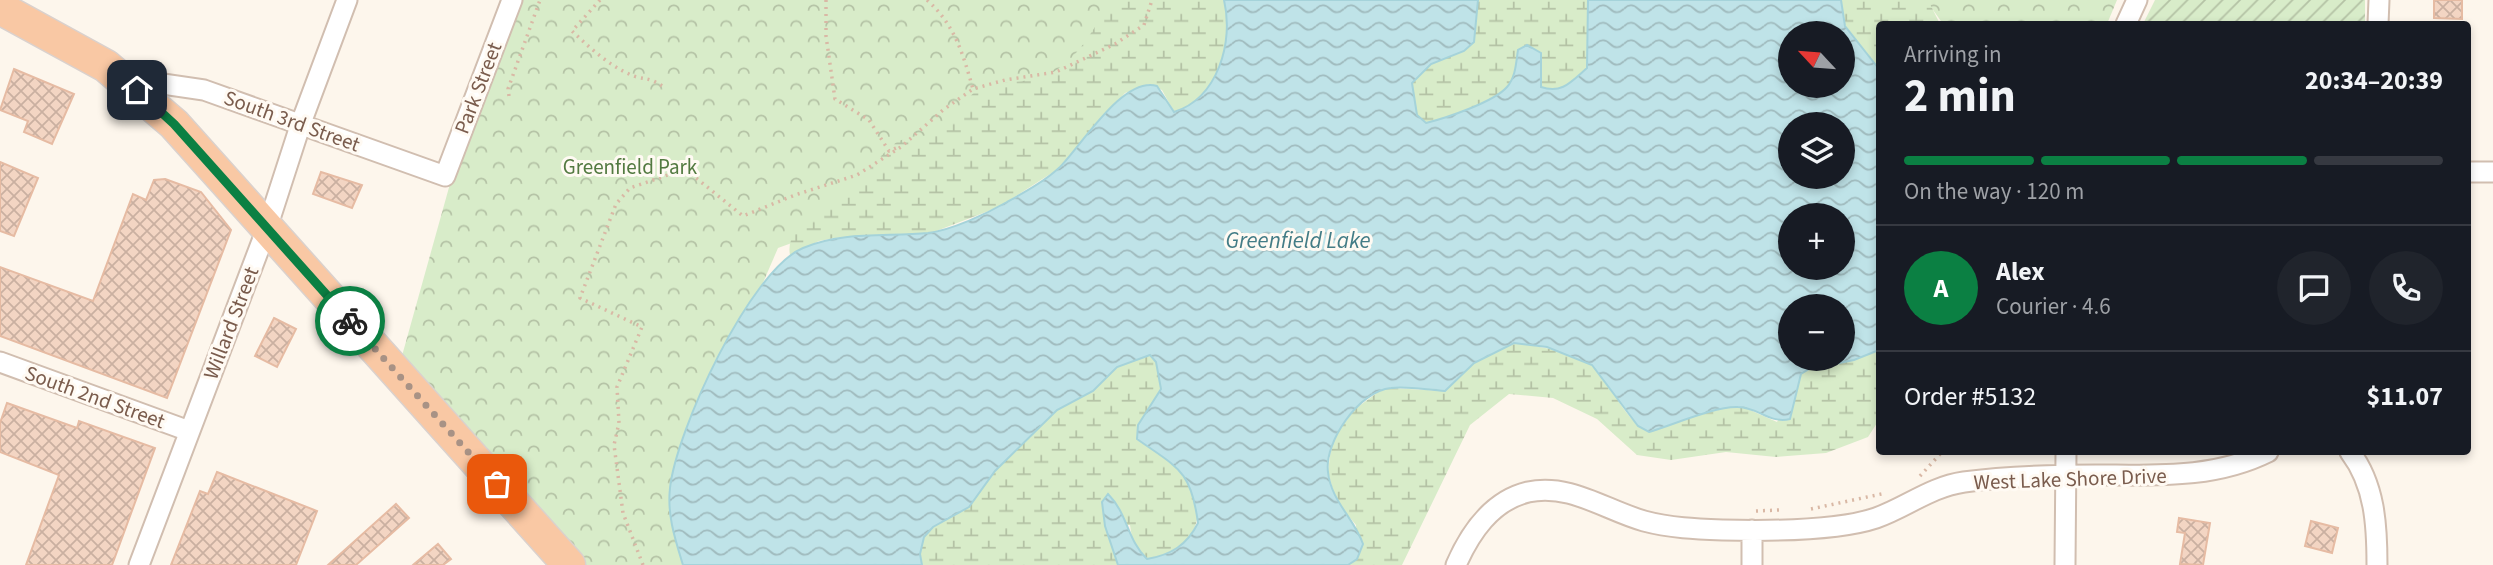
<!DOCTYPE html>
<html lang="en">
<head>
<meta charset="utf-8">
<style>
	body { margin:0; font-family:"Source Sans 3",sans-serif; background:#20242c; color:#f1f3f6; height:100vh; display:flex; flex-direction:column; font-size:26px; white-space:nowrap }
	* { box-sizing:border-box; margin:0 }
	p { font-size:23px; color:#9ea1a6 }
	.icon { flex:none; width:38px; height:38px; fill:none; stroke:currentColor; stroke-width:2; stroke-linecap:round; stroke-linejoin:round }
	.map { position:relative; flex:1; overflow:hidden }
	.side { position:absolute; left:1876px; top:21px; width:595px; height:434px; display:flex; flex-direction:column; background:#171b24; border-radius:7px; box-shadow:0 4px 10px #0003 }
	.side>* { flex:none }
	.needle { width:46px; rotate:296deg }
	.controls { position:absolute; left:1778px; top:21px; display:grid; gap:14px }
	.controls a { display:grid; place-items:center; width:77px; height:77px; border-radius:50%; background:#171b24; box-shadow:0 4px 10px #0003; font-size:35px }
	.pin { position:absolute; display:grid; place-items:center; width:60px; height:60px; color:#fff; margin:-30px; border-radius:14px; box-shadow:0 4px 10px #0006 }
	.courier { position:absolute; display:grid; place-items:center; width:70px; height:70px; margin:-35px; border:5px solid #0b8043; border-radius:50%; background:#fff; color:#222; box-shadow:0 2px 9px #0007 }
	.summary em { font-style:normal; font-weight:700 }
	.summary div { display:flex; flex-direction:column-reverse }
	.summary { display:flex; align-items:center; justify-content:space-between; height:119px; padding:0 28px }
	h1 { font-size:46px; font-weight:700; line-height:52px }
	.bar { display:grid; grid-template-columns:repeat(4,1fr); gap:10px 7px; align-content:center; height:84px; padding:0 28px }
	.bar i { height:9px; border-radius:5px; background:#363941 }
	.bar .current { background:#0b8043 }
	.bar p { grid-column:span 4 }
	.line { display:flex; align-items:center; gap:18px; padding:0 28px; border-top:2px solid #363941 }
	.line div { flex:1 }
	.round { display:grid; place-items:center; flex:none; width:74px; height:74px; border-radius:37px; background:#20242c }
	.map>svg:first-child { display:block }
	.forest { fill:url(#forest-crowns) }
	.wetland { fill:url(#wetland-marsh) }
	.garden { fill:url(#garden-furrows) }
	.water { fill:url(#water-waves); stroke:#a5d3da; stroke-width:2; fill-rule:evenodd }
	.building { fill:url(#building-cross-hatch); stroke:#e6bba3; stroke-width:2 }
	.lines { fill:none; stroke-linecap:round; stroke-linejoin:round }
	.minor-casing { stroke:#d1beb0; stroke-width:23 }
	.trunk-casing { stroke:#dad1cd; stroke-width:35 }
	.path { stroke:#d9b8a5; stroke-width:3.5; stroke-dasharray:2 5; stroke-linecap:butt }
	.minor { stroke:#fff; stroke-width:19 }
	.trunk { stroke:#f9c8a4; stroke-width:32 }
	.done { stroke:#a89285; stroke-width:7; stroke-dasharray:0 12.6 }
	.route { stroke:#0b8043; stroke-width:9 }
	.labels { text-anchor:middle; stroke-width:6; stroke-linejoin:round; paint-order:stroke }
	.street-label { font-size:21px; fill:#7a5c4d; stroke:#fffaf3 }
	.park-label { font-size:21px; fill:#537a41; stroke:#fffaf3 }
	.water-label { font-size:23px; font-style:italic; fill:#437c86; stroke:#fffaf3 }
</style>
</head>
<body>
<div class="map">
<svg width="2493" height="565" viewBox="0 0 2493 565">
	<defs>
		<pattern id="forest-crowns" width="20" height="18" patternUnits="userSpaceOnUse" patternTransform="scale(1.75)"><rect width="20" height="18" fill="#d8ecc9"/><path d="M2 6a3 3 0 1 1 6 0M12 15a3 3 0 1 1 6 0" fill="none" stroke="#b4c2a5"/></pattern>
		<pattern id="wetland-marsh" width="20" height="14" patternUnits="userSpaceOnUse" patternTransform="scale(1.75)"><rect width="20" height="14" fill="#d8ecc9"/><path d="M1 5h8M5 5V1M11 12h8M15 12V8" fill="none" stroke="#b4c2a5"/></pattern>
		<pattern id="garden-furrows" width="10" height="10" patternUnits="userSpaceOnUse" patternTransform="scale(1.75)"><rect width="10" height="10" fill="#d8ecc9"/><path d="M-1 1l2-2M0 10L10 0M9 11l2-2" fill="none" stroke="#b4c2a5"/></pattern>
		<pattern id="water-waves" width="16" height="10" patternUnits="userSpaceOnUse" patternTransform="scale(1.75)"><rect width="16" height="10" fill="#bfe3e8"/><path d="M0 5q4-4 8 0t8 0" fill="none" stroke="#a0bbbe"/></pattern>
		<pattern id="building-cross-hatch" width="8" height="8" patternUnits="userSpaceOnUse" patternTransform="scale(1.75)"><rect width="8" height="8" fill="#f3d5c3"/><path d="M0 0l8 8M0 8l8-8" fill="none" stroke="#cab0a1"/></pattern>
	</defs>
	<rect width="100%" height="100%" fill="#fdf6ec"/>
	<path class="forest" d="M509 0H1178L1020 160 778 248 717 389 797 565H547L393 388 460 148Z
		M1926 0H2117L2107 24H1943Z"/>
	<path class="wetland" d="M1111 0H1224C1234 43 1218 98 1174 112L1162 90 1149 84 1125 93 1058 169 999 207 931 233 835 238 819 241 790 255C783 223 839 197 859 180 873 169 881 152 897 142 911 134 937 138 948 128 959 117 964 98 978 90 1002 78 1033 86 1055 71 1081 55 1096 25 1111 0Z
		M1478 0H1588L1587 69C1571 83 1562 94 1540 87L1541 54 1518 50C1516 62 1516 77 1507 87 1493 102 1446 118 1426 123L1417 115 1412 83 1431 64 1464 51 1474 42Z
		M1841 0H1928L1940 24H1880L1879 69 1845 26Z
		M1514 343C1536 346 1575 351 1592 366 1614 385 1622 419 1649 432L1717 409 1741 406 1777 422 1801 374 1809 369 1854 360 1879 350V420L1868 437 1826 453 1776 457 1726 452 1671 460 1637 455 1597 419 1553 398 1509 394 1470 425 1402 565H1348L1357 559 1356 525 1336 501 1328 472 1332 440 1355 409 1381 390 1391 388 1445 391 1474 363Z
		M1151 355 1156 362 1161 389 1138 425 1137 438C1151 448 1170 458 1181 471 1214 511 1196 551 1147 559L1133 544 1130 525 1105 526 1118 565H922L920 554 924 537 933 527 969 507 995 471 1057 410 1093 391 1117 367Z"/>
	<path class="garden" d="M2155 0H2365V24H2143Z"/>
	<path class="water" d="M1224 0H1478L1474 42 1464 51 1431 64 1412 83 1417 115 1426 123C1446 118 1494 102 1507 87 1516 77 1516 62 1518 50L1527 45 1541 53V87C1562 94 1571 82 1587 68L1588 0H1841L1845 26 1879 69V350L1854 360 1809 369 1801 374 1790 419C1769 424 1758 407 1738 407 1715 406 1673 425 1649 432L1638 426 1592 365 1547 347 1514 343 1474 363 1445 391C1427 390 1408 386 1391 388 1359 391 1324 442 1328 472 1331 501 1354 518 1363 544L1357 559 1348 565H1118L1105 526 1102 502 1108 494C1128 514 1127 540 1147 559 1171 555 1187 545 1198 523 1191 470 1178 468 1137 439L1138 425 1161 389 1156 362 1150 355 1117 367 1093 391 1057 410 995 471 969 507 933 527 924 537 920 554 922 565H683C675 539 667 515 670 488 676 431 750 270 803 248 842 231 887 237 928 233 952 230 986 214 1007 202 1025 192 1045 181 1060 167 1082 145 1123 76 1157 86L1174 112C1218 98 1234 42 1224 0ZM1790 33H1843V86H1790ZM1790 124H1843V177H1790ZM1790 215H1843V268H1790ZM1790 306H1843V359H1790Z"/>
	<path class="building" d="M2434 0H2462V19L2434 18Z
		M14 69 74 94 52 144 24 132 28 121 0 110Z
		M0 162 38 178 14 236 0 231Z
		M321 172 362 185 352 208 313 194Z
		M165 179 201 192 231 230 167 398 0 336V267L93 301 133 194 146 200 154 180Z
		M274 318 296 329 277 367 255 356Z
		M7 403 77 428 79 421 155 448 112 565H26L59 475 0 452V423Z
		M217 472 317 511 296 565H171L200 491 208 494Z
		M396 504 409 518 356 565H328Z
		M2179 518 2210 523 2203 565 2180 564 2185 533 2177 532Z
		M2311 521 2338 528 2332 553 2305 546Z
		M438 544 451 559 443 565H413Z"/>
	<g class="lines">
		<defs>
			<path id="minor" d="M2126 24 2137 0
				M2378 24 2379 0
				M137 90 163 84 204 90 445 176 512 0
				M2468 172H2493
				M0 362 189 431
				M2350 452C2375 485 2377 525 2377 565
				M1752 530V565
				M139 565 267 228 301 123 347 0
				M1456 565C1470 533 1491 501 1528 492 1570 483 1605 510 1644 521 1670 528 1697 529 1723 530 1765 531 1837 531 1876 518 1907 507 1930 487 1964 482 2008 476 2052 475 2096 475 2155 475 2214 479 2268 452
				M2065 565 2066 452"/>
			<path id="trunk" d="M0 8 106 66 174 124 569 565"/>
		</defs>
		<use href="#minor" class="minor-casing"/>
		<use href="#trunk" class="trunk-casing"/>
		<path class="path" d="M600 0 572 31C589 47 607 64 629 74 643 81 646 75 664 87
			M826 0V36L835 99 869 120 889 151 896 148
			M927 0C955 25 963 54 973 89
			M509 96 508 89 540 0
			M1920 476 1942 452
			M1811 509 1886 493
			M1756 511 1779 510
			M643 565 623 513 614 445 619 423 617 387 642 327 580 298 616 204 630 188 685 169 743 216 795 195 857 175 901 147 943 110 973 89 1005 80 1056 72 1115 44 1144 25 1152 0"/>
		<use href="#minor" class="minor"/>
		<use href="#trunk" class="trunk"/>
	</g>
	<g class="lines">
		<path class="done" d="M350 321 497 484"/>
		<path class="route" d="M137 90 174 124 350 321"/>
	</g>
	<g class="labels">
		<g class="street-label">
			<text transform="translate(478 88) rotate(-69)" y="7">Park Street</text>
			<text transform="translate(292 121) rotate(20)" y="7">South 3rd Street</text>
			<text transform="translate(231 323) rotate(-69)" y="7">Willard Street</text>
			<text transform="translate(95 397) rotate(20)" y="7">South 2nd Street</text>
			<text transform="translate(2070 479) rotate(-2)" y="7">West Lake Shore Drive</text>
		</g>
		<g class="park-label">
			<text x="630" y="174">Greenfield Park</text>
		</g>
		<g class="water-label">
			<text x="1298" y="248">Greenfield Lake</text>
		</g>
	</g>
</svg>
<div class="controls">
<a><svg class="needle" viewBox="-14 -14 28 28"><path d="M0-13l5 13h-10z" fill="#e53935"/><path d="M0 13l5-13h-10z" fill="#9ea1a6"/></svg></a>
<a><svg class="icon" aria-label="layers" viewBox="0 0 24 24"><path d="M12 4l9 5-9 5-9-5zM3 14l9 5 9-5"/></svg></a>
<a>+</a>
<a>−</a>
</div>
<div class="pin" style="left:497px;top:484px;background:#ea580c"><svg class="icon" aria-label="bag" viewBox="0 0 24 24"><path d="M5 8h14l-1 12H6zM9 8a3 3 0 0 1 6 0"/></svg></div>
<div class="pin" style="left:137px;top:90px;background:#1f2937"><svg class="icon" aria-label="home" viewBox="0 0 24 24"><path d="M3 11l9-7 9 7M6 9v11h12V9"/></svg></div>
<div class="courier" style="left:350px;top:321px"><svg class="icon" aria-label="bike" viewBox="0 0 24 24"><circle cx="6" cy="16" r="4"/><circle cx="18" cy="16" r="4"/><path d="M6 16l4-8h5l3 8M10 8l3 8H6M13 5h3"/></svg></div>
<section class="side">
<div class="summary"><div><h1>2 min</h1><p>Arriving in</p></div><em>20:34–20:39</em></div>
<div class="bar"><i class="current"></i><i class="current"></i><i class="current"></i><i></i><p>On the way · 120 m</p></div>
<div class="line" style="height:126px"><b class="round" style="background:#0b8043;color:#fff">A</b><div><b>Alex</b><p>Courier · 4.6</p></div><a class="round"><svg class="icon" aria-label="chat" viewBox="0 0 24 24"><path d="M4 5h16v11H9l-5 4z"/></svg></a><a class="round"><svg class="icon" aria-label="phone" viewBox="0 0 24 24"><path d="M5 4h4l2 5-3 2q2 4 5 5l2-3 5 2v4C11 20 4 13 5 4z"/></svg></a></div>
<div class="line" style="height:91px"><div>Order #5132</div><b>$11.07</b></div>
</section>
</div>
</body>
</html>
